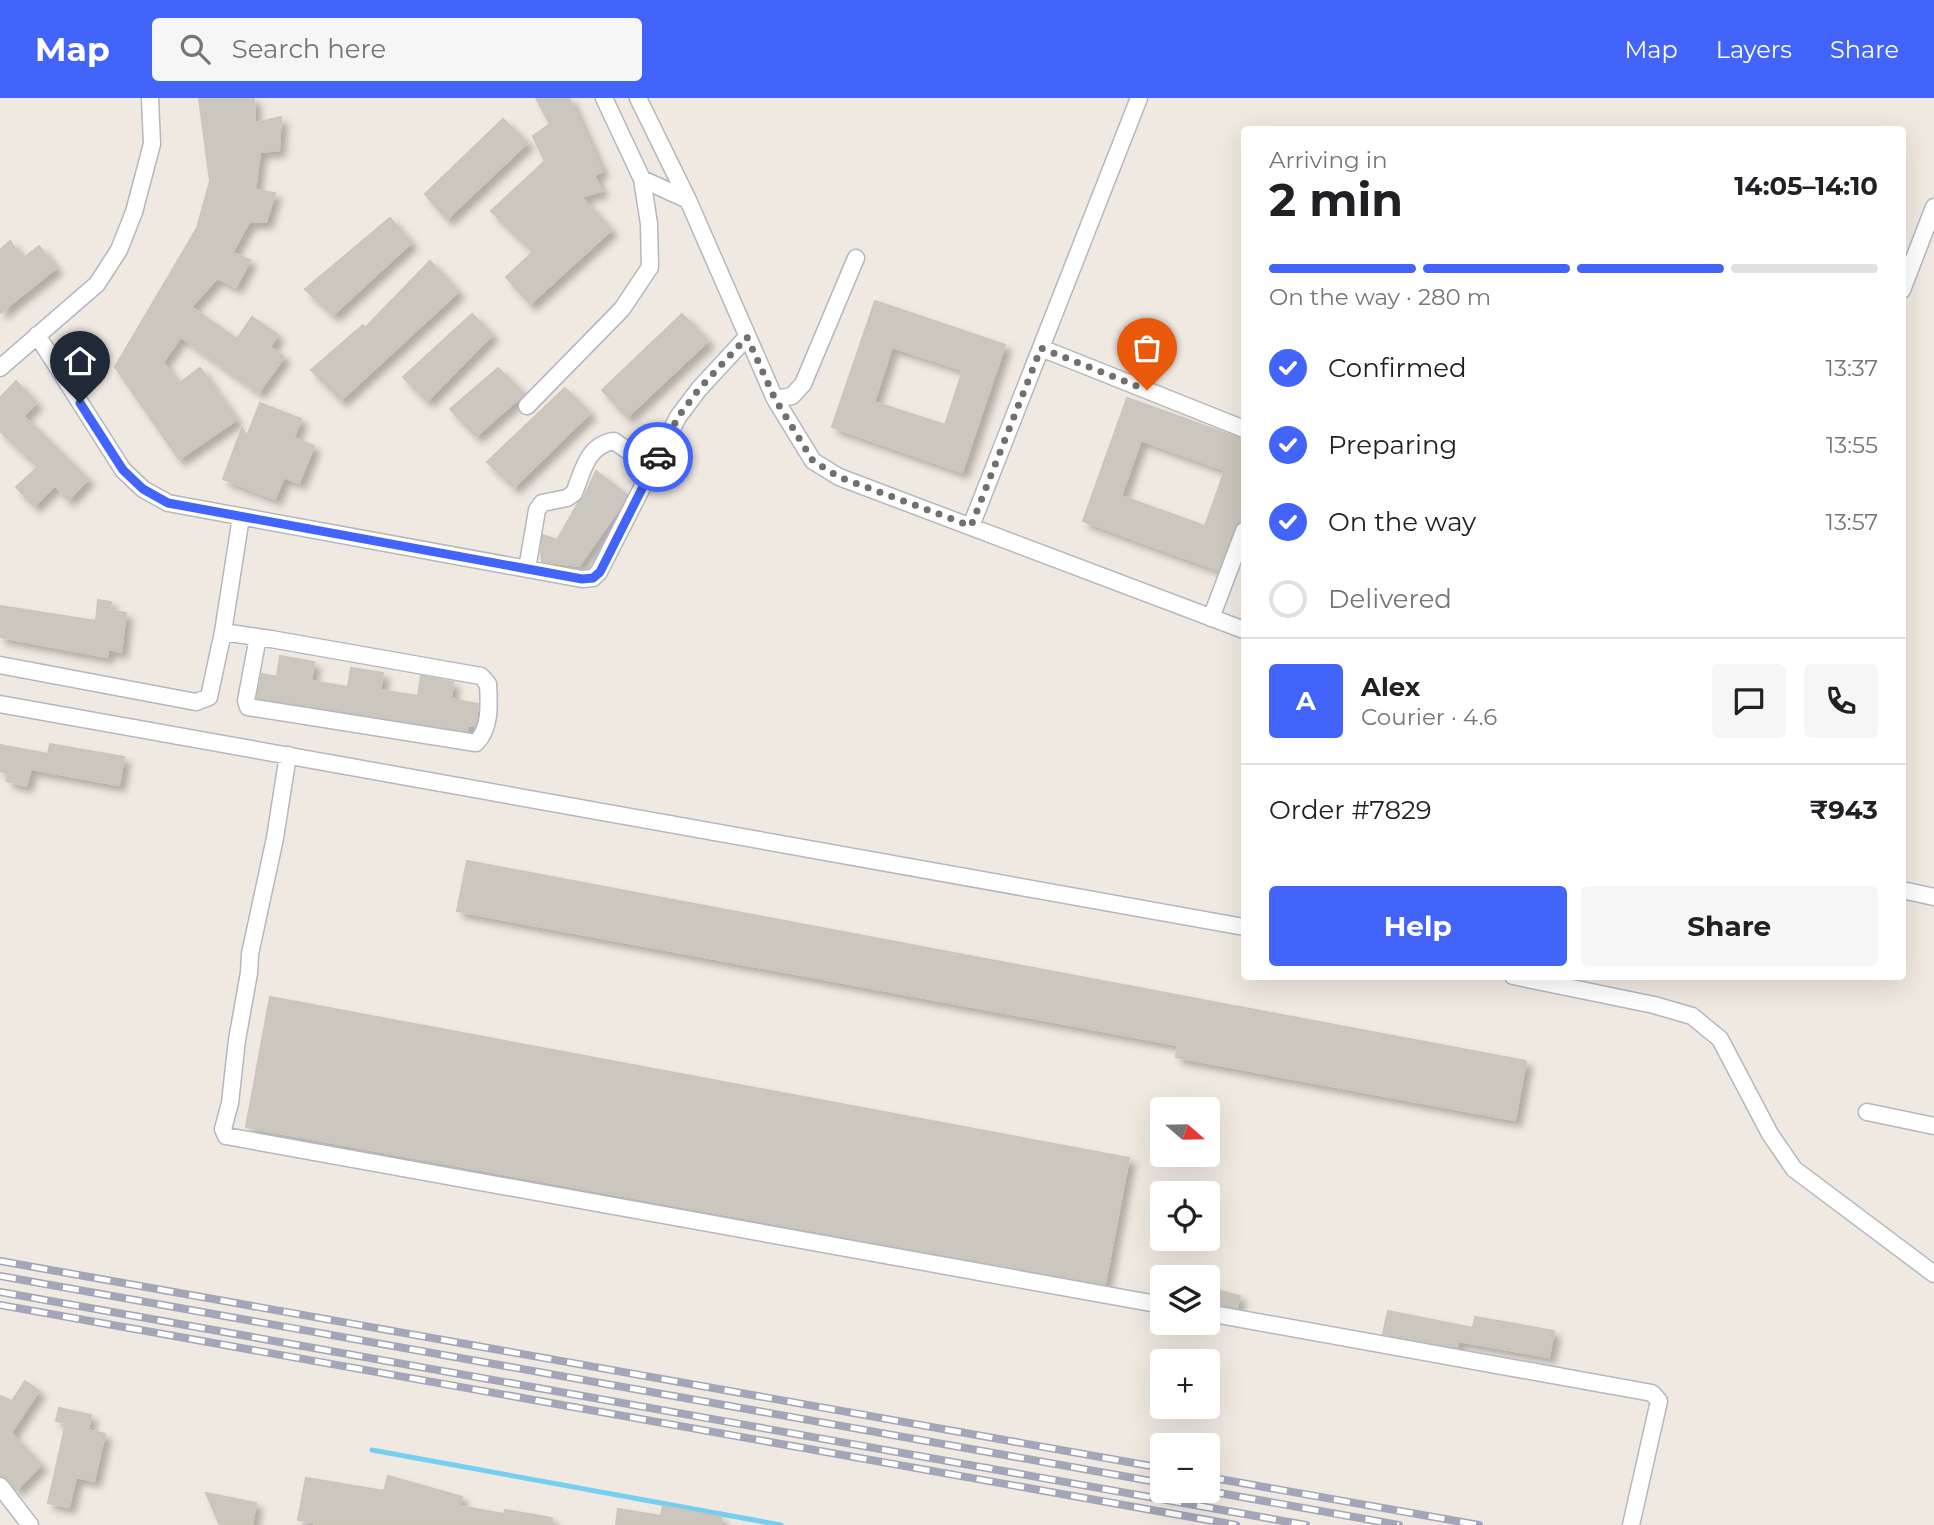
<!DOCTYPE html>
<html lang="en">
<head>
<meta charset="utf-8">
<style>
	body { margin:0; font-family:Montserrat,sans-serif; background:#f6f6f6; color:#202124; height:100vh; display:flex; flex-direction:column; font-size:26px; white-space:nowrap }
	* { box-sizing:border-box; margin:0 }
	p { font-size:23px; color:#757577 }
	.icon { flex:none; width:38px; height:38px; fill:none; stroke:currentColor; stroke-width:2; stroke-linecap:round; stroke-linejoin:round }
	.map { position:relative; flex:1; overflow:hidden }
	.side { position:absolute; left:1241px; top:28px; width:665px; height:854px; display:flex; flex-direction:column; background:#fff; border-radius:7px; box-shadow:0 7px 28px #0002 }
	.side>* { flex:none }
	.needle { width:46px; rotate:110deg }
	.tools { position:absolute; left:1150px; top:999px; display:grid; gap:14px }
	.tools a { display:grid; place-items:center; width:70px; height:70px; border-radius:7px; background:#fff; box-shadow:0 7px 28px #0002; font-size:35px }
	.pin { position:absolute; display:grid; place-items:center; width:60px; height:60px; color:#fff; margin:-72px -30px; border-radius:50% 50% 50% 0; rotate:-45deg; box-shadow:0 0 7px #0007 }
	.pin .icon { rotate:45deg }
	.courier { position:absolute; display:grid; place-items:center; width:70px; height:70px; margin:-35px; border:5px solid #4264fb; border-radius:50%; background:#fff; color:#222; box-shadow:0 2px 9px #0007 }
	.headline em { font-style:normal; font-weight:700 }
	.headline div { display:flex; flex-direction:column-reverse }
	.headline { display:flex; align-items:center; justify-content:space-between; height:119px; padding:0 28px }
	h1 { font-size:46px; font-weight:700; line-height:52px }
	.bar { display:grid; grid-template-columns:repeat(4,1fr); gap:10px 7px; align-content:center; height:84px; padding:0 28px }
	.bar i { height:9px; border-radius:5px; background:#e0e0e0 }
	.bar .selected { background:#4264fb }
	.bar p { grid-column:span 4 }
	.line { display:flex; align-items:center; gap:18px; padding:0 28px; border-top:2px solid #e0e0e0 }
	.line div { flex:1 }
	.round { display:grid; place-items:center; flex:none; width:74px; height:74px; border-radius:7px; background:#f6f6f6 }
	ol { padding:0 28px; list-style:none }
	li { display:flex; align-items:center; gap:21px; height:77px }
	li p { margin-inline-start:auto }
	li .icon { padding:7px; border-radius:50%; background:#4264fb; color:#fff; stroke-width:4 }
	li:last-child { color:#757577 }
	li i { width:38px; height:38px; border:4px solid #e0e0e0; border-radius:50% }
	.primary-button { display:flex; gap:14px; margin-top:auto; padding:14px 28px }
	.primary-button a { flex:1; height:80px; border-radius:7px; background:#4264fb; color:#fff; font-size:28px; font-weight:700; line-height:80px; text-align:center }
	.primary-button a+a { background:#f6f6f6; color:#202124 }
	header { display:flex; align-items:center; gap:42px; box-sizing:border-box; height:98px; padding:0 35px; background:#4264fb; color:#fff }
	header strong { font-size:33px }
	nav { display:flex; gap:38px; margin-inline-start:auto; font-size:24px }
	.search { width:490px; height:63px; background:#f6f6f6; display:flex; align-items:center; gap:18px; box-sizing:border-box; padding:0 24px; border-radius:7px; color:#757577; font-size:26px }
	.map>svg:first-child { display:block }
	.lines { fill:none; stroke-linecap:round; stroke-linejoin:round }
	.stream { stroke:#75cff0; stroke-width:5 }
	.building { fill:#cbc7bf; stroke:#cbc5ba; stroke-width:2; fill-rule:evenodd; filter:url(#shadow) }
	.minor-casing { stroke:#b4b7c1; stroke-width:19 }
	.minor { stroke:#fff; stroke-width:16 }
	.rail-casing { stroke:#a3a6b8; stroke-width:8 }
	.rail { stroke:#fff; stroke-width:5; stroke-dasharray:16; stroke-linecap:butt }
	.done { stroke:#726f6d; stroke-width:7; stroke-dasharray:0 12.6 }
	.route { stroke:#4264fb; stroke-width:9 }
</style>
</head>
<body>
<header>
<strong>Map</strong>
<div class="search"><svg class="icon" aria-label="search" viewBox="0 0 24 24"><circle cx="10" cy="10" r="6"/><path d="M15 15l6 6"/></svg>Search here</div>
<nav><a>Map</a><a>Layers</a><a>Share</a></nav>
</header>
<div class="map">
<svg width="1934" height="1427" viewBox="0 0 1934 1427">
	<defs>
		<filter id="shadow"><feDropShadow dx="6" dy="6" stdDeviation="3.5" flood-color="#0004"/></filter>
	</defs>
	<rect width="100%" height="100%" fill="#efe9e1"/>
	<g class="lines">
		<path class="stream" d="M372 1352 781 1427"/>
	</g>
	<path class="building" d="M199 0H254L255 25 281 19 279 52 260 54 255 92 275 95 266 124H249L232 155 250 162 236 189 217 180 191 209 237 241 252 219 278 237 270 249 284 259 259 294 177 236 180 240 163 264 178 286 200 270 236 322 179 361 115 269 197 130 210 83Z
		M536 0H569L602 73 594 78 602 93 581 99 611 132 530 206 506 179 533 154 491 113 545 63 533 38 550 26Z
		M503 21 527 45 447 121 425 96Z
		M390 120 411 145 333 217 305 191Z
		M10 143 23 161 39 148 56 170 0 215V152Z
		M430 163 458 194 341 302 311 272 363 227 365 230Z
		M875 203 1005 247 962 374 832 329ZM892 249 963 272 945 327 874 304Z
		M472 216 492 237 427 303 403 279Z
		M682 216 708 243 627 319 602 292Z
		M498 270 524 296 476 338 450 311Z
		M16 283 36 305 23 318 88 381 68 402 55 387 34 408 16 389 38 369 0 333V300Z
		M565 290 590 315 514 389 487 364Z
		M1127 300 1244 342V421L1234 429 1218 472 1083 423ZM1141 342 1225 372 1205 428 1121 398Z
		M260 305 301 321 294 340 314 348 299 385 284 379 275 401 223 381 242 330 247 338Z
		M596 373 627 397 619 411 579 468 542 463 541 453 543 437 557 442 578 405 584 399Z
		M98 502 111 504 110 512 126 515 121 554 108 551 107 559 0 539V508L96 523Z
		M280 558 314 564 311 583 348 589 351 570 383 575 380 592 418 598 421 578 453 584 451 601 478 606 475 628 468 627 467 633 257 600 262 576 277 579Z
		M50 646 124 659 119 687 31 671 26 688 7 683 9 676 0 673V647L48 656Z
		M467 763 1526 963 1515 1022 1176 959 1178 947 457 813Z
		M270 899 1129 1060 1105 1186 246 1029Z
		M1208 1190 1240 1198 1237 1210 1208 1205Z
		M1388 1213 1473 1230 1475 1219 1554 1233 1549 1259 1458 1243 1457 1249 1383 1236Z
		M25 1283 39 1293 11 1335 41 1367 16 1392 8 1381 0 1378V1298L12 1303Z
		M59 1310 91 1317 88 1332 105 1336 94 1383 76 1379 69 1409 48 1405 66 1325 56 1323Z
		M388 1378 462 1399 459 1408 504 1416 505 1412 552 1420V1427H314L315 1424 298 1422 306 1380 384 1393Z
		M206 1395 256 1405 252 1427H220Z
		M663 1408 721 1419V1427H616L618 1411 661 1418Z"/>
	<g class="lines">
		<defs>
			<path id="minor" d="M638 0 688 102 775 301 813 363 839 379 1244 532
				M642 81 688 102
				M1902 192 1934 109
				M37 237 123 372 143 391 168 405 582 481 593 480 599 474 678 319 699 291 747 239
				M1041 250 1244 331
				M0 270 97 186 119 152 134 114 152 46 150 0
				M775 301 792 298 803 286 856 160
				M527 308 622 211 650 169 649 126 642 81 604 0
				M971 428 1139 0
				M527 471 537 412 542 405 567 400 574 395C583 373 587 347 614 343L652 370
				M1211 520 1244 433
				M223 534 271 541 481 578 488 586C489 606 491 630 476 645L248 609 246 603 258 539
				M0 567 196 604 209 599 223 534 241 419
				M0 606 1244 829
				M288 657 275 740 250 856 249 875 237 942 230 1005 223 1031 226 1038 1162 1207
				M1902 792 1934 799
				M1513 878 1654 907 1692 918 1720 941 1770 1036 1794 1071 1934 1176
				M1867 1014 1934 1028
				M1208 1215 1652 1295 1659 1303 1631 1427
				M0 1388 30 1427"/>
		</defs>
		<use href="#minor" class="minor-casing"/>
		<use href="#minor" class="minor"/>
		<defs>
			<path id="rail" d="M0 1163 1162 1370
				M0 1178 1162 1385
				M0 1194 1306 1427
				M0 1207 1236 1427
				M1208 1379 1479 1427
				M1208 1393 1399 1427"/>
		</defs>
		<use href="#rail" class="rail-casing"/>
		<use href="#rail" class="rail"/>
	</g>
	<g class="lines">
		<path class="done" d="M658 359 678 319 699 291 747 239 775 301 813 363 839 379 971 428 1041 250 1147 292"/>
		<path class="route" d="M80 305 123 372 143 391 168 405 582 481 593 480 600 474 658 359"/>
	</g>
</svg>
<div class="tools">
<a><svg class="needle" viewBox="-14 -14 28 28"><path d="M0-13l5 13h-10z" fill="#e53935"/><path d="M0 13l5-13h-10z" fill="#757577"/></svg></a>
<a><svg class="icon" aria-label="locate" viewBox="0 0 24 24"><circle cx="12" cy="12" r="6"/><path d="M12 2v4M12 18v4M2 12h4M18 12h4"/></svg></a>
<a><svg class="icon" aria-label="layers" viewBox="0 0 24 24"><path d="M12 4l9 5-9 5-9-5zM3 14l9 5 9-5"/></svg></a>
<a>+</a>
<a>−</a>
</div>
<div class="pin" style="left:1147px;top:292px;background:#ea580c"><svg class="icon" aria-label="bag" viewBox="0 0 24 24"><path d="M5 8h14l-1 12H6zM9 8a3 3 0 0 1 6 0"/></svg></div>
<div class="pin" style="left:80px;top:305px;background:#1f2937"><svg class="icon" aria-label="home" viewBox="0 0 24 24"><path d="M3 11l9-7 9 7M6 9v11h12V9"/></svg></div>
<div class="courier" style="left:658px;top:359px"><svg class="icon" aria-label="car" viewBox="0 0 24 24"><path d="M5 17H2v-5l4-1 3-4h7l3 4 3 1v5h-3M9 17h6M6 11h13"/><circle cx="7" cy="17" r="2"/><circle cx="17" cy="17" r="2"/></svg></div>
<section class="side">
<div class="headline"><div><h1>2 min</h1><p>Arriving in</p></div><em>14:05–14:10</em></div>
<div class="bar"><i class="selected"></i><i class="selected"></i><i class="selected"></i><i></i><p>On the way · 280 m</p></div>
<ol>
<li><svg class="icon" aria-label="check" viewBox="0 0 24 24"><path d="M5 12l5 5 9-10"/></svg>Confirmed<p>13:37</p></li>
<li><svg class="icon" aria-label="check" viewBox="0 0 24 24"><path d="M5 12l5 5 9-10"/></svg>Preparing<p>13:55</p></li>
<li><svg class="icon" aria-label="check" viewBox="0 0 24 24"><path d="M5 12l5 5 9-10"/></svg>On the way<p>13:57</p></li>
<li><i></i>Delivered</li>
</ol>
<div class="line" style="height:126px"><b class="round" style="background:#4264fb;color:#fff">A</b><div><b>Alex</b><p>Courier · 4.6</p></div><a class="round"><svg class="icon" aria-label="chat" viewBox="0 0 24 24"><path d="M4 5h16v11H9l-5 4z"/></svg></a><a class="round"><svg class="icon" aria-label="phone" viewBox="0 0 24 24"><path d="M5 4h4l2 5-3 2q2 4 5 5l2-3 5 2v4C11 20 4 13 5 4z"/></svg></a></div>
<div class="line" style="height:91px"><div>Order #7829</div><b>₹943</b></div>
<div class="primary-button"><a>Help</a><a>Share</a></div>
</section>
</div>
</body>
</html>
